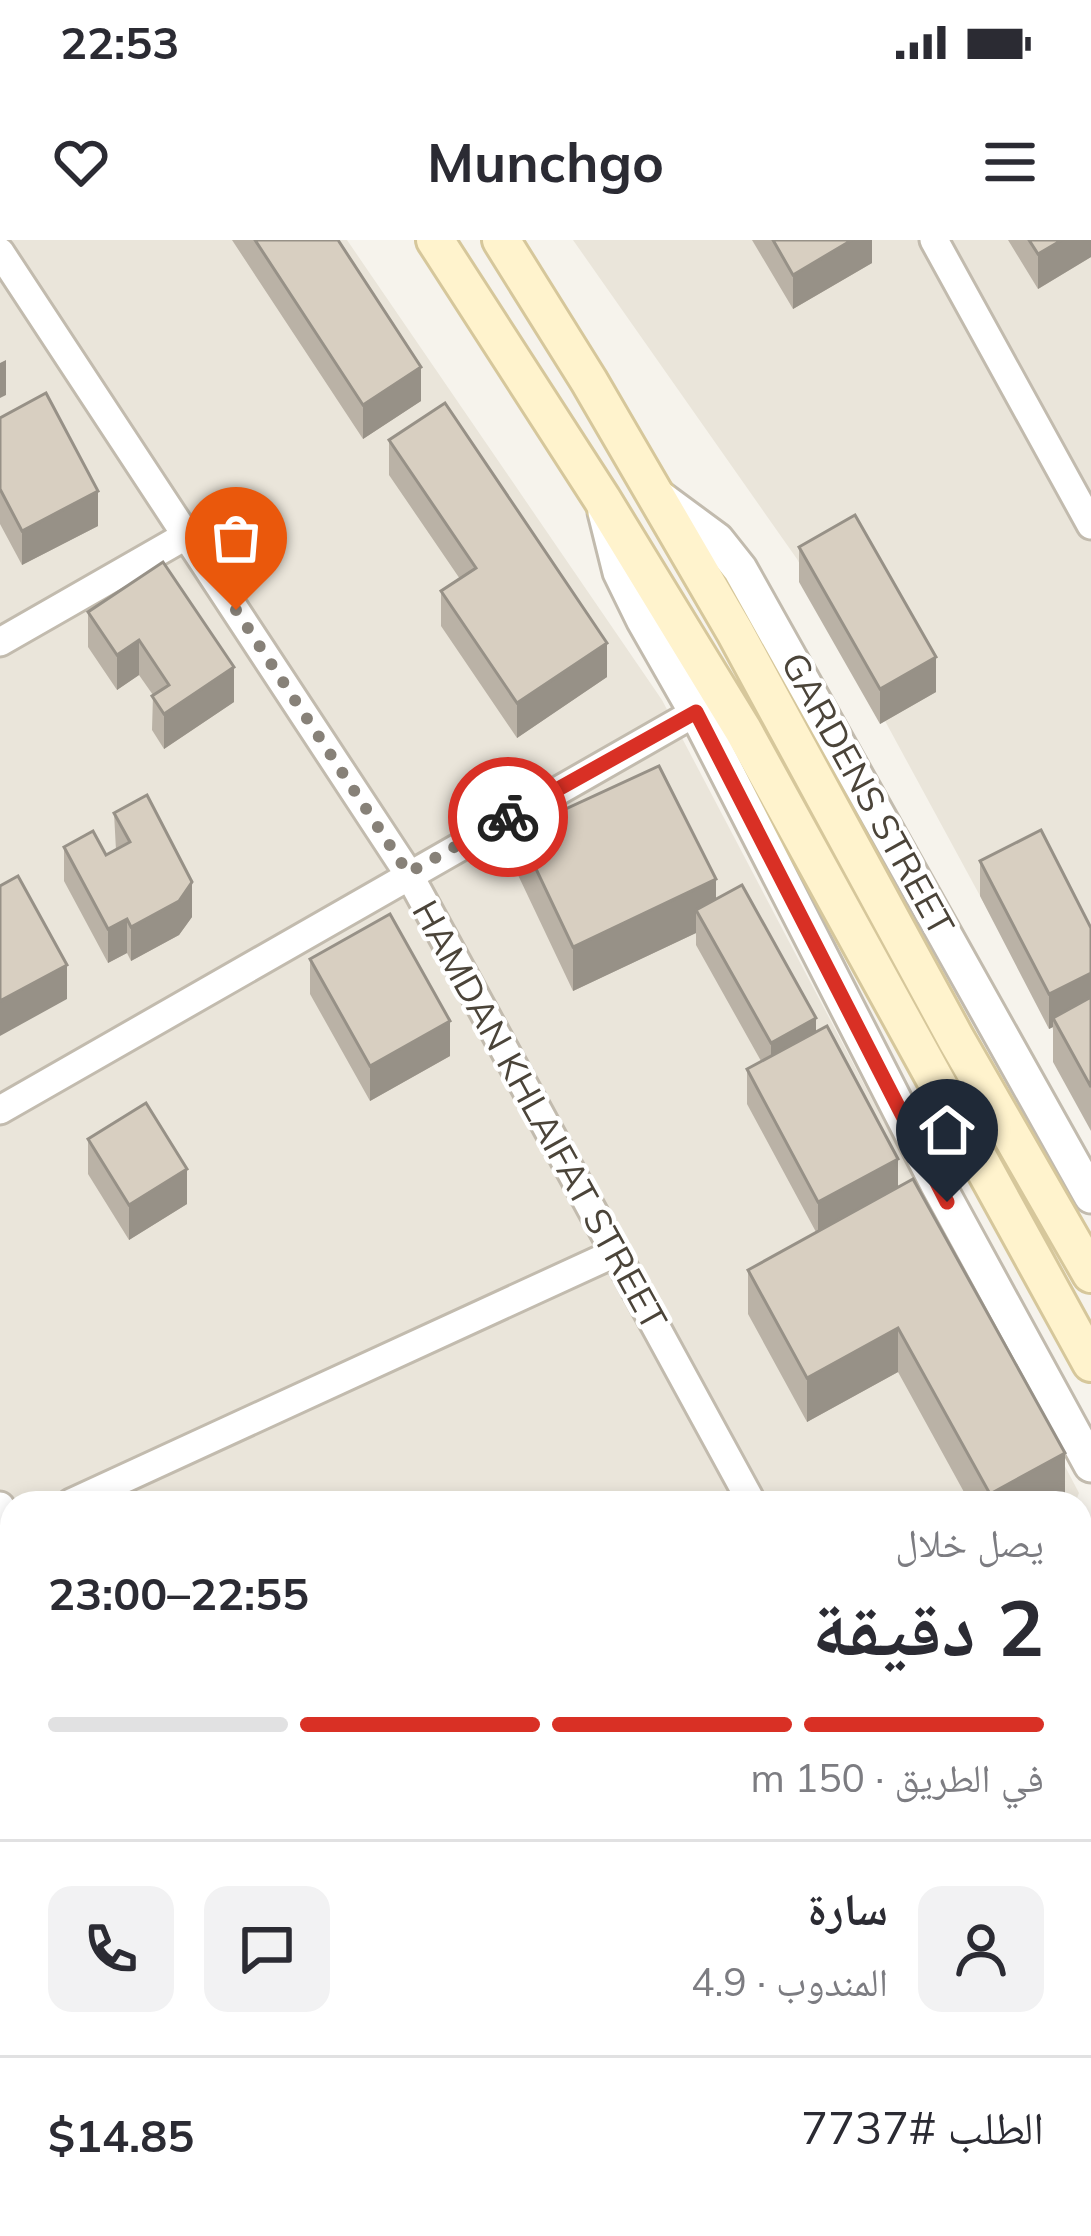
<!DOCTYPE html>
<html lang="ar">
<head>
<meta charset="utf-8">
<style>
	body { margin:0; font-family:Mulish,"Noto Naskh Arabic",sans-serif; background:#f2f2f3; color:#2b2b33; direction:rtl; height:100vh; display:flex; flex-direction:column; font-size:45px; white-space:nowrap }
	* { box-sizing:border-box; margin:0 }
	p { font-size:39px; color:#7c7c81 }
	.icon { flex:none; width:66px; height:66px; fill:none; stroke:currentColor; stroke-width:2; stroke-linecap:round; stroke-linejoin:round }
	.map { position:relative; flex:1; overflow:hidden; direction:ltr }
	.panel { position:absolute; left:0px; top:1251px; width:1092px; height:747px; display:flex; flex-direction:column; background:#fff; border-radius:36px 36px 0 0; box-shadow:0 6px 18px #0003; direction:rtl }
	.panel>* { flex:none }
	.pin { position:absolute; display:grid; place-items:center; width:102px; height:102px; color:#fff; margin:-123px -51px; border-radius:50% 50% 50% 0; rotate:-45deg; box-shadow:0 0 12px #0007 }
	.pin .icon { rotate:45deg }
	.courier { position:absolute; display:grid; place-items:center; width:120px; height:120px; margin:-60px; border:9px solid #d93025; border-radius:50%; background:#fff; color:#222; box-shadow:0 3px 15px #0007 }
	.overview em { font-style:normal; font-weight:700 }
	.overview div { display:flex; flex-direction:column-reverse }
	.overview { display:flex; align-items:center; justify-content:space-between; height:204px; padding:0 48px }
	h1 { font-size:78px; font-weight:700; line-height:90px }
	.bar { display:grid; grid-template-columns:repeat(4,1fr); gap:18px 12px; align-content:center; height:144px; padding:0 48px }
	.bar i { height:15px; border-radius:9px; background:#e1e1e2 }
	.bar .current { background:#d93025 }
	.bar p { grid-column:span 4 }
	.line { display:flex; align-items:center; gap:30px; padding:0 48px; border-top:3px solid #e1e1e2 }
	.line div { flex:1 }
	.round { display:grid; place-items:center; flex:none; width:126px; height:126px; border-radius:24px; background:#f2f2f3 }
	.status { display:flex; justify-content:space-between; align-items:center; height:84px; padding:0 60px; background:#fff; direction:ltr }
	.status svg { height:33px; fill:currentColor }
	header { display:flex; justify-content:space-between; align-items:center; height:156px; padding:0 48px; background:#fff; font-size:54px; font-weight:700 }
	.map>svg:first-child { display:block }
	.residential { fill:#eae5da }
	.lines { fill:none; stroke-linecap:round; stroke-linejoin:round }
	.secondary-tunnel { stroke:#d4d0c8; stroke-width:36; stroke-dasharray:36 18; stroke-linecap:butt }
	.service-casing { stroke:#c2bbae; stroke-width:20 }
	.minor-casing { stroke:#c2bbae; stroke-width:33 }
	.tertiary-casing { stroke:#c2bbae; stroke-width:39 }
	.secondary-casing { stroke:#d6c79b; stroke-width:42 }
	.path { stroke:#c4b79f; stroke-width:6; stroke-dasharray:6 6; stroke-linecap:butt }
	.service { stroke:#fff; stroke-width:14 }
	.minor { stroke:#fff; stroke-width:27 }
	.tertiary { stroke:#fff; stroke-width:33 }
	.secondary { stroke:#fff3cd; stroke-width:36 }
	.wall { fill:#bab2a6 }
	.shaded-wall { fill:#979187 }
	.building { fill:#d8cfc1; stroke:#979187; stroke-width:3 }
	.done { stroke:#878178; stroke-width:12; stroke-dasharray:0 21.6 }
	.route { stroke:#d93025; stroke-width:15 }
	.labels { text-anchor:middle; stroke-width:9; stroke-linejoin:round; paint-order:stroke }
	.street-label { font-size:36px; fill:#4b4439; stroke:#fff }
</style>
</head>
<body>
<div class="status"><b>22:53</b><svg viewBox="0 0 49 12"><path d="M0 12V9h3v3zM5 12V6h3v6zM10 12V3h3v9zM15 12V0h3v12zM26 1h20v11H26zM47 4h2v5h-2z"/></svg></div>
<header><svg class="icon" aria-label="menu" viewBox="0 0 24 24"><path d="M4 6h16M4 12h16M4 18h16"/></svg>Munchgo<svg class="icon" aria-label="heart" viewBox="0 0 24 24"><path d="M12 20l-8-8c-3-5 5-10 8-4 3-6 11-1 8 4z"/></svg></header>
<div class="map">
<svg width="1091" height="1996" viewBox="0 0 1091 1996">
	<rect width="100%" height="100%" fill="#f6f3ec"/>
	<path class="residential" d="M0 0H347L662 460 1079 1253 1075 1263H12V1733L0 1702Z
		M573 0H1091V860L797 319Z
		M1080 1859 1091 1862V1996H457L485 1986H1080Z"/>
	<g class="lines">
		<path class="secondary-tunnel" d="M1080 1717 1091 1713"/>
		<defs>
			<path id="service" d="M537 1986H546"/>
			<path id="minor" d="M934 0 1091 285
				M0 12 408 633 752 1263
				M0 402 187 295
				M0 870 696 472
				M71 1263 615 1013
				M0 1266 12 1288
				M0 1557 12 1581
				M0 1716 12 1711"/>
			<path id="tertiary" d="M656 255 717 300 740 329 1091 956
				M605 272 620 332 643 379 696 472 937 943 1091 1225
				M1080 1610 1091 1603
				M1080 1669 1091 1679
				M1080 1761 1091 1752
				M176 1996 194 1986
				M434 1996 467 1986"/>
			<path id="secondary" d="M435 0 602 259 743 490 1091 1123
				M501 0 589 141 735 392 956 799 1091 1034
				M218 1996 248 1986
				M351 1996 375 1986"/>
		</defs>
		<use href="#service" class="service-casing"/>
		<use href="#minor" class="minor-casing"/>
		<use href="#tertiary" class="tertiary-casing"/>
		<use href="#secondary" class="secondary-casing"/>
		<path class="path" d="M57 1996 86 1986"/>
		<use href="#service" class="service"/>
		<use href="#minor" class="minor"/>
		<use href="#tertiary" class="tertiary"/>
		<use href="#secondary" class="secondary"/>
	</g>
	<path class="wall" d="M232 0H338L421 161 363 199Z
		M752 0H872V23L793 69Z
		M1008 0H1091V17L1038 49Z
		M0 178 98 286 22 325 0 284Z
		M389 200 607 437 517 498 441 386V351L460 339 389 235Z
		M799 307 936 452 880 484 799 342Z
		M163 322 234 462 164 509 152 490 153 455 139 435 117 450 88 407V372Z
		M114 573 192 677 179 695 131 721 127 713 108 723 64 641V607L106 615 116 610Z
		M518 591 716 659 816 792 1065 1257 1055 1263H970L898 1132 807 1182 748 1074V1030L816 992 747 864V829L761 821 696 705V693L573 751 518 635Z
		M980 621 1091 688V891L1053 822V787L1049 789 980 656Z
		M310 719 450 816 370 861 310 754Z
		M88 899 187 964 129 1000 88 934Z
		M679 1986H810L814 1996H682Z
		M869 1986H1000L1004 1996H869Z"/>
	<path class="shaded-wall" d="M852 0H872V23L793 69V35Z
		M1062 0H1091V17L1038 49V14Z
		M6 120V155L0 158V123Z
		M421 127V161L363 199V165Z
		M98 251V286L22 325V291Z
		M139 400V435L117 450V415Z
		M607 403V437L517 498V463Z
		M936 417V452L880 484V449Z
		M234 427V462L164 509V474Z
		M716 639V683L696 670V693L573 751V707Z
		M192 642V677L179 695 131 721V687Z
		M127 679V713L108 723V689Z
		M67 725V759L0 796V761Z
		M1091 733V767L1053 778V787L1049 789V754Z
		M816 778V813L771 838V803Z
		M450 781V816L370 861V826Z
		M898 919V954L818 997V962Z
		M187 929V964L129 1000V965Z
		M898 1088V1132L807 1182V1138Z
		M1065 1213V1257L1055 1263H990V1254Z"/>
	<path class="building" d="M255 0H338L421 127 363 165Z
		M773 0H852L793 35Z
		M1029 0H1062L1038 14Z
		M46 153 98 251 22 291 0 249V178Z
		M445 163 607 403 517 463 441 351 476 328 389 200Z
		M855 275 936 417 880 449 799 307Z
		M163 322 234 427 164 474 152 456 169 445 139 400 117 415 88 372Z
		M659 526 716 639 573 707 518 591Z
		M147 555 192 642 179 661 131 687 127 679 108 689 64 607 93 591 106 615 130 602 114 573Z
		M1041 590 1091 688V733L1049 754 980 621Z
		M18 636 67 725 0 761V646Z
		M742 645 816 778 771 803 696 670Z
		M390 674 450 781 370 826 310 719Z
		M1091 757V847L1053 778Z
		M827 786 898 919 818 962 747 829Z
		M146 863 187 929 129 965 88 899Z
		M913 939 1065 1213 990 1254 898 1088 807 1138 748 1030Z
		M1091 1903V1995L1047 1996 1045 1986H1080V1904Z
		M565 1986H639L642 1996H568Z
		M694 1986H810L814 1996H698Z
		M875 1986H1000L1004 1996H878Z"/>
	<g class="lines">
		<path class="done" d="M236 370 408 633 508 577"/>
		<path class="route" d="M508 577 696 472 947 962"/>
	</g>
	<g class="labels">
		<g class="street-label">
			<text transform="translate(868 554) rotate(61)" y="13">GARDENS STREET</text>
			<text transform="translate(540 875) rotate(61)" y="13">HAMDAN KHLAIFAT STREET</text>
		</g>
	</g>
</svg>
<div class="pin" style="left:236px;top:370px;background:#ea580c"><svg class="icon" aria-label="bag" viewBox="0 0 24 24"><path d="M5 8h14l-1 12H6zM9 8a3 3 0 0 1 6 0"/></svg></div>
<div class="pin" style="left:947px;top:962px;background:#1f2937"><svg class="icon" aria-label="home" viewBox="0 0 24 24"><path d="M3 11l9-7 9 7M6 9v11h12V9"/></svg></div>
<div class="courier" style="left:508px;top:577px"><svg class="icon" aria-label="bike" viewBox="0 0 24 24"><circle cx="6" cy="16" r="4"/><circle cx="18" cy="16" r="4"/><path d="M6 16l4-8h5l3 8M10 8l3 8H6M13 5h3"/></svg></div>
<section class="panel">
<div class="overview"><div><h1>2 دقيقة</h1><p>يصل خلال</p></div><em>22:55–23:00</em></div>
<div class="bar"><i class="current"></i><i class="current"></i><i class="current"></i><i></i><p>في الطريق · 150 m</p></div>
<div class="line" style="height:216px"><a class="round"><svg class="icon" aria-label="person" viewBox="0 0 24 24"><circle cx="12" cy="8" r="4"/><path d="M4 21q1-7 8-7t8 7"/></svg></a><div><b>سارة</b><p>المندوب · 4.9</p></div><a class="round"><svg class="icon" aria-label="chat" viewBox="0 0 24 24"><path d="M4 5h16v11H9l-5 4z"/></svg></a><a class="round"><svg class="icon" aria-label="phone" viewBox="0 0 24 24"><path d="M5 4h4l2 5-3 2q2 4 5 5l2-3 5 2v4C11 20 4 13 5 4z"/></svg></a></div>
<div class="line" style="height:156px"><div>الطلب #7737</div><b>$14.85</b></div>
</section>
</div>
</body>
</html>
